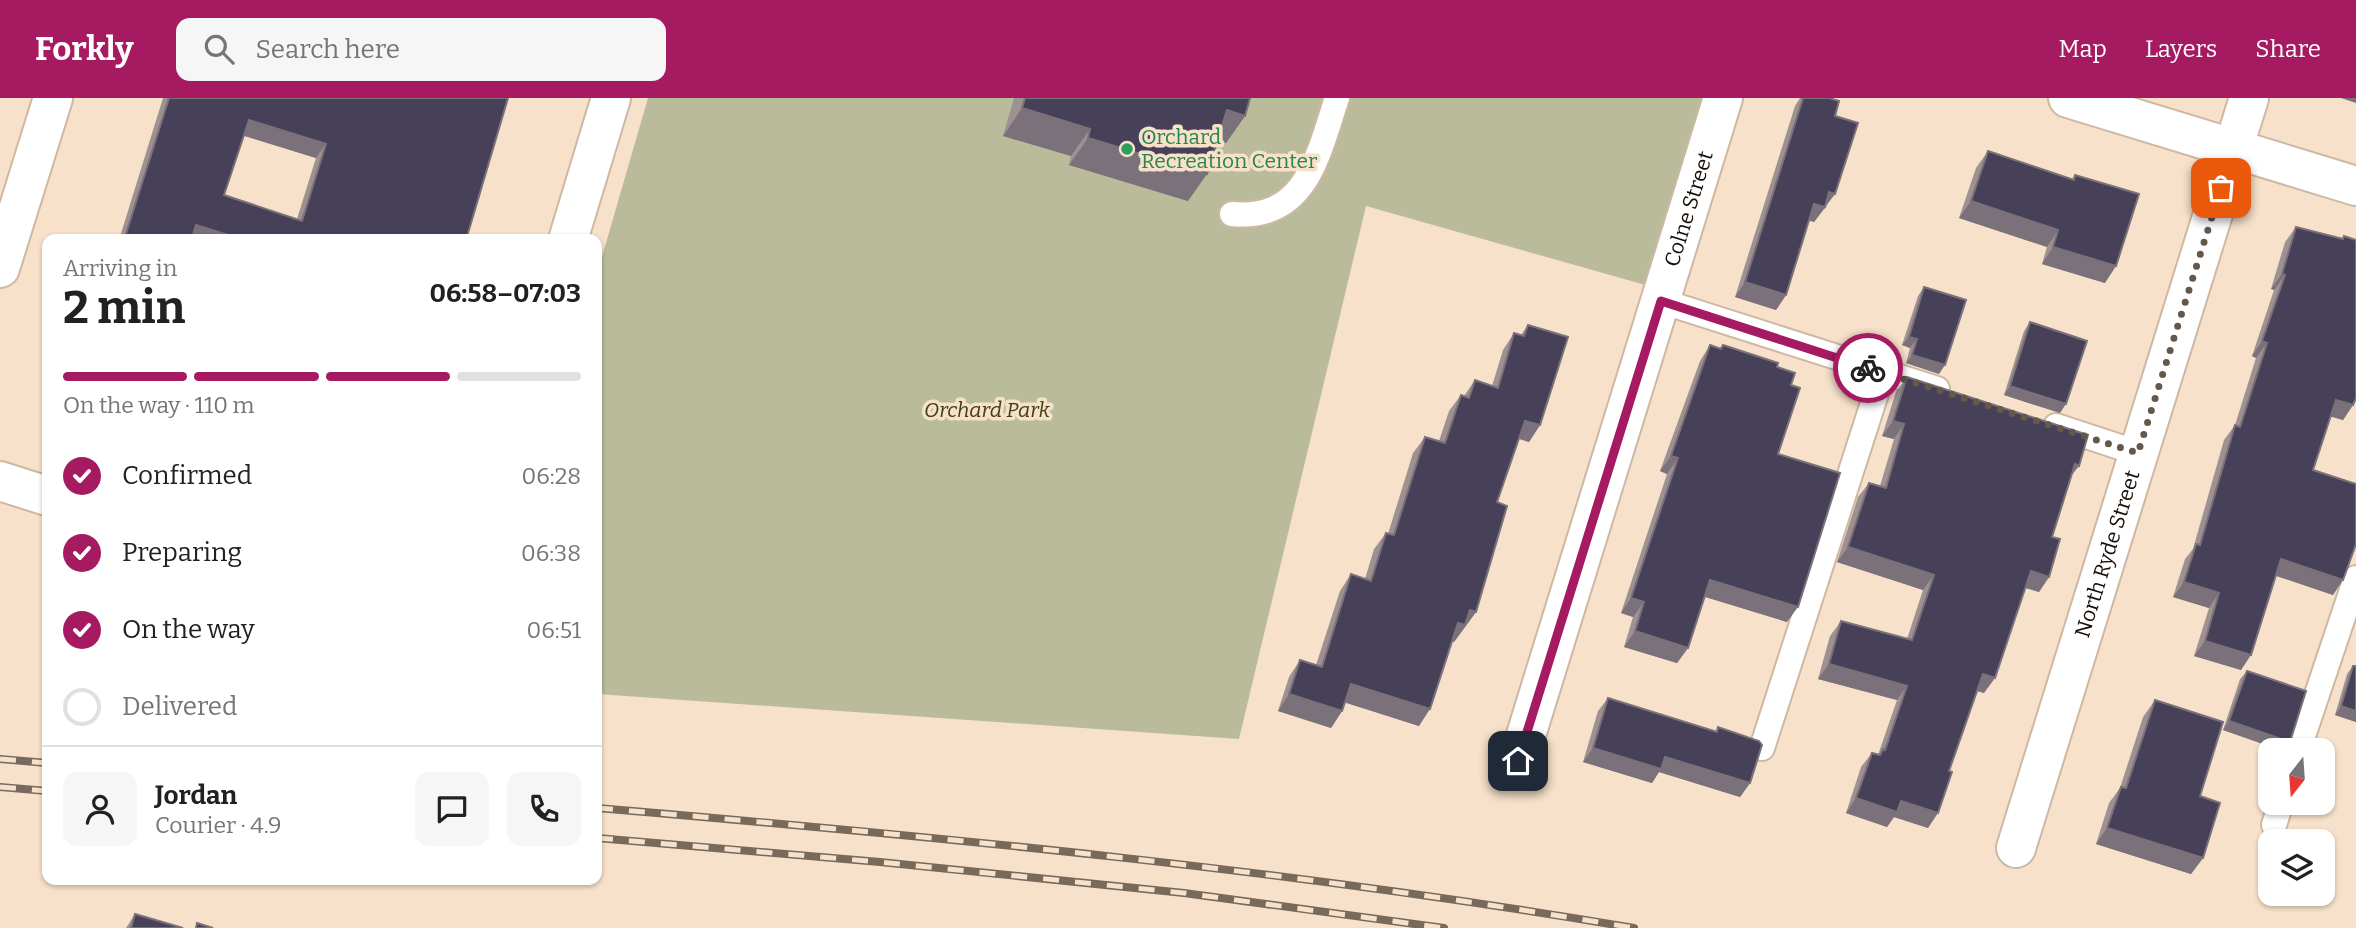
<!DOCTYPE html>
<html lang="en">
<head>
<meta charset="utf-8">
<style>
	body { margin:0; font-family:Bitter,serif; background:#f6f6f6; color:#202124; height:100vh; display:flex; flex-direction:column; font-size:26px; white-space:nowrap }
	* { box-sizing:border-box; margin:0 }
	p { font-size:23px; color:#757577 }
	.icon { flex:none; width:38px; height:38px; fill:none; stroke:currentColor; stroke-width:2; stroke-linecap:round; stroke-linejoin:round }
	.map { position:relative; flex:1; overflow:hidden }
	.sheet { position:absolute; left:42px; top:136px; width:560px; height:651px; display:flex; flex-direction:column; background:#fff; border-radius:14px; box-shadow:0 2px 5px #0004 }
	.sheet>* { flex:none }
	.needle { width:46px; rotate:197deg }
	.tools { position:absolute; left:2258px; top:640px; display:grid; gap:14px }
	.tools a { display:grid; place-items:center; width:77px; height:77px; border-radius:14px; background:#fff; box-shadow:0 2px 5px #0004; font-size:35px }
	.pin { position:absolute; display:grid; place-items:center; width:60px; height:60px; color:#fff; margin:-30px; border-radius:14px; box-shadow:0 4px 10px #0006 }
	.courier { position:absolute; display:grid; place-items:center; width:70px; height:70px; margin:-35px; border:5px solid #a51a61; border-radius:50%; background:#fff; color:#222; box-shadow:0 2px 9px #0007 }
	.headline em { font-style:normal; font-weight:700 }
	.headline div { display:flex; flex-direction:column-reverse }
	.headline { display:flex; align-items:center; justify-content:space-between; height:119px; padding:0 21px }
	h1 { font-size:46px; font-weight:700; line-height:52px }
	.bar { display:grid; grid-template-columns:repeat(4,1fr); gap:10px 7px; align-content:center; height:84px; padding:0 21px }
	.bar i { height:9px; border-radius:5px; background:#e0e0e0 }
	.bar .active { background:#a51a61 }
	.bar p { grid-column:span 4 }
	.line { display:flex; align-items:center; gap:18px; padding:0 21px; border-top:2px solid #e0e0e0 }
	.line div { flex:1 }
	.round { display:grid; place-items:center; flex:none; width:74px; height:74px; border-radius:14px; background:#f6f6f6 }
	ol { padding:0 21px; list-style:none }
	li { display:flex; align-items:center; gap:21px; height:77px }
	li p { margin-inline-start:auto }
	li .icon { padding:7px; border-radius:50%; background:#a51a61; color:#fff; stroke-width:4 }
	li:last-child { color:#757577 }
	li i { width:38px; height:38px; border:4px solid #e0e0e0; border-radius:50% }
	header { display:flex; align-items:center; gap:42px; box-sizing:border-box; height:98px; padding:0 35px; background:#a51a61; color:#fff }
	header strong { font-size:33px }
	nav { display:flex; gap:38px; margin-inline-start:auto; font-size:24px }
	.search { width:490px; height:63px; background:#f6f6f6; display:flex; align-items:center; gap:18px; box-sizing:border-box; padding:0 24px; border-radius:14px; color:#757577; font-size:26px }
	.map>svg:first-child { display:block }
	.green { fill:#b9bb9a }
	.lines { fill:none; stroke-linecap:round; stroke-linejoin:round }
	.lane-casing { stroke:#ceb8a3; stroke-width:28 }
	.street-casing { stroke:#ceb8a3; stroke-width:42 }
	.lane { stroke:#fff; stroke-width:24 }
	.street { stroke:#fff; stroke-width:38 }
	.rail-casing { stroke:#77695b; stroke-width:8 }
	.rail { stroke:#f7e1ca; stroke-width:5; stroke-dasharray:16; stroke-linecap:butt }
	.wall { fill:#9e9191; fill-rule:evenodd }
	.shaded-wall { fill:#7b717a }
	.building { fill:#464158; stroke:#7b717a; stroke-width:2; fill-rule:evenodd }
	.done { stroke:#65584b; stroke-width:7; stroke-dasharray:0 12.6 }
	.route { stroke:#a51a61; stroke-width:9 }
	.leisure-dot { fill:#2e9e5b; stroke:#f7e1ca; stroke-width:2.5 }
	.labels { text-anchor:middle; stroke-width:7; stroke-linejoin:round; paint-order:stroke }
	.leisure-label { font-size:21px; fill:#27864d; stroke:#f7e1ca; text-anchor:start }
	.street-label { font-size:21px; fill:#160e07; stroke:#f7e1ca }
	.park-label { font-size:21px; font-style:italic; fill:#3f410e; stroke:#f7e1ca }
</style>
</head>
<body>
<header>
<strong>Forkly</strong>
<div class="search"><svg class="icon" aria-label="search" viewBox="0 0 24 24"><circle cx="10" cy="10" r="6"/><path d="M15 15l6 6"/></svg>Search here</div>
<nav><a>Map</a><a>Layers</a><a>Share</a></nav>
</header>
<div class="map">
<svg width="2356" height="830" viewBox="0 0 2356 830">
	<rect width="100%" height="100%" fill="#f7e1ca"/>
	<path class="green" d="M648 0H1706L1649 188 1366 108 1239 641 597 596V176Z"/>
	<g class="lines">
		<defs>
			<path id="lane" d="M1232 116C1307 123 1318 56 1337 0
				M1661 203 1937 291
				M2056 328 2138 355
				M1762 650 1883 274
				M2298 653 2356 480
				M2274 727 2281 705"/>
			<g id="street">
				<path d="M2068 0 2356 88"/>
				<path d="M568 142 611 0"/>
				<path d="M0 170 53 0"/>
				<path d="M0 383 47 398"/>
				<path id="s1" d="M1518 663 1723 0"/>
				<path id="s2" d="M2016 750 2249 0"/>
			</g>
		</defs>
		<use href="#lane" class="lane-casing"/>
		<use href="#street" class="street-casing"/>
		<use href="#lane" class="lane"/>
		<use href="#street" class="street"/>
		<defs>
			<path id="rail" d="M0 661 47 665
				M0 689 47 693
				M597 710C944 739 1291 772 1634 830
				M597 740 880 764 1184 795 1444 830"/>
		</defs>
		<use href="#rail" class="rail-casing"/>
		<use href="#rail" class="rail"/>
	</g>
	<path class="wall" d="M163 0H508L466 142H119ZM244 38 316 60 297 121 224 97Z
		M1014 0H1250L1245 18 1226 45 1217 42 1188 103 1069 67 1071 58 1003 38Z
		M1800 0H1829L1835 18 1825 111H1824L1814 124 1809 122 1786 197 1776 212 1735 199 1795 8Z
		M1988 53 2072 81 2075 77 2105 185 2042 166 2047 149 1959 120 1976 70Z
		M2296 129 2342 141 2344 138 2353 307 2343 322 2330 318 2313 372 2333 497 2276 478 2241 572 2194 558 2209 510 2173 499 2185 461 2193 451 2224 342 2235 327 2256 260 2252 258 2274 192 2271 191 2285 144Z
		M1924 189 1939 276 1906 265 1910 250 1902 247 1918 198Z
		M2030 224 2060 315 2004 297 2024 233Z
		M1528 227 1540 327 1529 344 1519 341 1497 404 1476 514 1454 544 1452 543 1419 628 1345 604 1342 613 1331 630 1278 613 1289 579 1300 562 1316 567 1340 493 1351 476 1365 481 1374 451 1386 435 1388 436 1413 355 1425 339 1439 343 1449 313 1461 297 1464 298 1475 282 1492 288 1503 252 1514 235 1521 237Z
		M1710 247 1720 250 1723 247 1777 269 1791 287 1778 356 1787 524 1705 499 1688 550 1677 565 1624 549 1633 519 1621 515 1667 376 1660 373 1700 263Z
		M1907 279 2071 378 2052 439 2049 479 2039 494 2025 490 1984 595 1977 593 1928 730 1894 719 1887 729 1846 715 1861 669 1872 655 1878 657 1897 602 1818 581 1830 538 1841 523 1907 541 1923 492 1837 464 1858 399 1869 385 1880 388 1894 341 1882 338 1896 294Z
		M2353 568H2356V624L2335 617 2347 576Z
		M2247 573 2290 644 2283 653 2223 632 2240 581Z
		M1608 600 1715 634 1718 629 1750 685 1740 699 1659 674 1652 685 1583 664 1598 613Z
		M2155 602 2200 698 2203 760 2191 776 2096 746 2109 705 2120 690 2143 619Z
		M135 816 183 830H126Z"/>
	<path class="shaded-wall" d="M2341 0H2356V5Z
		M1022 10 1090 31 1071 58 1003 38Z
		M1227 12 1245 18 1226 45 1208 39Z
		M249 22 326 46 316 60 239 36Z
		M1088 40 1207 76 1188 103 1069 67Z
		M1829 94 1835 96 1814 124 1804 121 1814 106Z
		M1971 103 2058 132 2047 149 1959 120Z
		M196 127 244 142H178L182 137Z
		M2053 149 2116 168 2105 185 2042 166Z
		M2282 176 2285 177 2274 192 2271 191Z
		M1745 184 1786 197 1776 212 1735 199Z
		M1909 239 1917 241 1910 250 1902 247Z
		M2262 243 2267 245 2256 260 2252 258Z
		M1912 257 1945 267 1939 276 1906 265Z
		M2010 288 2066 306 2060 315 2004 297Z
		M2336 302 2353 307 2343 322 2325 317Z
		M1525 323 1540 327 1529 344 1514 339Z
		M1893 323 1904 326 1894 341 1882 338Z
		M1671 358 1678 360 1667 376 1660 373Z
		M2075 366 2079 368 2068 382Z
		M1848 449 1934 477 1923 492 1837 464Z
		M2281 461 2343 482 2333 497 2271 476Z
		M2031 473 2049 479 2039 494 2020 488Z
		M1710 482 1798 509 1787 524 1699 497Z
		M2184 484 2219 495 2209 510 2173 499Z
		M1631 500 1644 504 1633 519 1621 515Z
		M1470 512 1476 514 1454 544 1446 542 1458 525Z
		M1635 533 1688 550 1677 565 1624 549Z
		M2205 543 2251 557 2241 572 2194 558Z
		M1829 566 1907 588 1897 602 1818 581Z
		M1983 576 1995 580 1984 595 1972 591Z
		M1351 586 1430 611 1419 628 1340 603Z
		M1289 596 1342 613 1331 630 1278 613Z
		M2341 608 2356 613V624L2335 617Z
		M2229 623 2290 644 2283 653 2223 632Z
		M1593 650 1665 659 1750 685 1740 699 1659 674 1652 685 1583 664Z
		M1856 700 1901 703 1938 715 1928 730 1894 719 1887 729 1846 715Z
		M2107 730 2203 760 2191 776 2096 746Z"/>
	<path class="building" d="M169 0H508L466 142H244L196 127 192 140 182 137 180 142H124ZM249 22 326 46 302 123 224 97Z
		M1025 0H1250L1245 18 1227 12 1207 76 1088 40 1090 31 1022 10Z
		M1803 0H1829L1839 3 1835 18 1858 25 1835 96 1829 94 1825 109 1814 106 1786 197 1745 184Z
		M1988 53 2074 82 2075 77 2139 96 2116 168 2053 149 2058 132 1971 103Z
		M2296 129 2343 141 2344 138 2356 142V300L2353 307 2336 302 2313 372 2356 386V446L2343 482 2281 461 2251 557 2205 543 2219 495 2184 484 2196 446 2200 447 2235 327 2240 329 2267 245 2262 243 2285 177 2282 176Z
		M1924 189 1966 202 1945 267 1912 257 1917 241 1909 239Z
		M2030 224 2087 243 2066 306 2010 288Z
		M1528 227 1568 239 1540 327 1525 323 1497 404 1507 408 1476 514 1470 512 1465 527 1458 525 1430 611 1351 586 1342 613 1289 596 1300 562 1322 569 1351 476 1371 483 1386 435 1394 437 1425 339 1445 345 1461 297 1469 300 1475 282 1498 290 1514 235 1524 238Z
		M1710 247 1721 251 1723 247 1778 265 1777 269 1795 275 1791 287 1800 290 1778 356 1840 375 1798 509 1710 482 1688 550 1635 533 1644 504 1631 500 1678 360 1671 358Z
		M1907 279 2088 337 2079 368 2075 366 2052 439 2060 441 2049 479 2031 473 1995 580 1983 576 1949 673 1952 674 1938 715 1901 703 1897 714 1856 700 1872 655 1880 657 1883 651 1885 652 1907 588 1829 566 1841 523 1912 542 1934 477 1848 449 1869 385 1886 390 1904 326 1893 323Z
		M2353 568H2356V613L2341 608Z
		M2247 573 2306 593 2290 644 2229 623Z
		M1608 600 1717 634 1718 629 1759 643 1762 647 1750 685 1665 659 1661 671 1593 650Z
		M2155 602 2223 624 2200 698 2220 705 2203 760 2107 730 2121 689 2126 690Z
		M135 816 183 830H131Z
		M197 825 213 830H196Z"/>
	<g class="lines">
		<path class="done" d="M1868 270 2138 355 2221 90"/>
		<path class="route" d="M1518 663 1661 203 1868 270"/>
	</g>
	<circle class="leisure-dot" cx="1127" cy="51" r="7"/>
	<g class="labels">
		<g class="leisure-label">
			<text x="1141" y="46">Orchard<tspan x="1141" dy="24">Recreation Center</tspan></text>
		</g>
		<g class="street-label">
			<text dy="7" stroke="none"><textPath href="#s1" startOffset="578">Colne Street</textPath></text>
			<text dy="7" stroke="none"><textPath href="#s2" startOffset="308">North Ryde Street</textPath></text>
		</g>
		<g class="park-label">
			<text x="987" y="319">Orchard Park</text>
		</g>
	</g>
</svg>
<div class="tools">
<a><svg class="needle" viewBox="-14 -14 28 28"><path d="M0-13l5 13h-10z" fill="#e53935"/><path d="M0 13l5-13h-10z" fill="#757577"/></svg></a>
<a><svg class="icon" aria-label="layers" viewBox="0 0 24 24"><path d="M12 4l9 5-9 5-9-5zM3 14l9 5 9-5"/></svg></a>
</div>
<div class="pin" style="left:2221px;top:90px;background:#ea580c"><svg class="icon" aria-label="bag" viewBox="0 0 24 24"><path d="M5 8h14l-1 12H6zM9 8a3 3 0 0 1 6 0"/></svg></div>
<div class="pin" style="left:1518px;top:663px;background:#1f2937"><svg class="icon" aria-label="home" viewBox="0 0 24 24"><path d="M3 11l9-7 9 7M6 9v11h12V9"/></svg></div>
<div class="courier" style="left:1868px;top:270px"><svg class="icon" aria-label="bike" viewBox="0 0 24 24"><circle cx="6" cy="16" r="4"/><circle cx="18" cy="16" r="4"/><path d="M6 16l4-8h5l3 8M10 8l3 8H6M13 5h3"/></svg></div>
<section class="sheet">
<div class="headline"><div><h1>2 min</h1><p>Arriving in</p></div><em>06:58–07:03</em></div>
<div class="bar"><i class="active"></i><i class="active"></i><i class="active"></i><i></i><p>On the way · 110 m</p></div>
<ol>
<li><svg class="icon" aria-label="check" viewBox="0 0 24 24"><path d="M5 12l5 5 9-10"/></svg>Confirmed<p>06:28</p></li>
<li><svg class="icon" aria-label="check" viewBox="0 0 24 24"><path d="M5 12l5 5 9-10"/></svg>Preparing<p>06:38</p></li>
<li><svg class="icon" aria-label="check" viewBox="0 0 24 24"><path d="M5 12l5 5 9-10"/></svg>On the way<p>06:51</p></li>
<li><i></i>Delivered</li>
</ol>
<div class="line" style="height:126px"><a class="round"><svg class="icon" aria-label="person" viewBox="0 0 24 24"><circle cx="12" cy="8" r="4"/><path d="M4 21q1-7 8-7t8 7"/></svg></a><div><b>Jordan</b><p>Courier · 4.9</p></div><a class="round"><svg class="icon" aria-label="chat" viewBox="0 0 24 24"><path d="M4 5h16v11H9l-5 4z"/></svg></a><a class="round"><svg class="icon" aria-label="phone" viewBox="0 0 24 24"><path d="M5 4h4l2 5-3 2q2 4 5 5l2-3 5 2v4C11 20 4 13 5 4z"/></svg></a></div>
</section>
</div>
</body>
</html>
